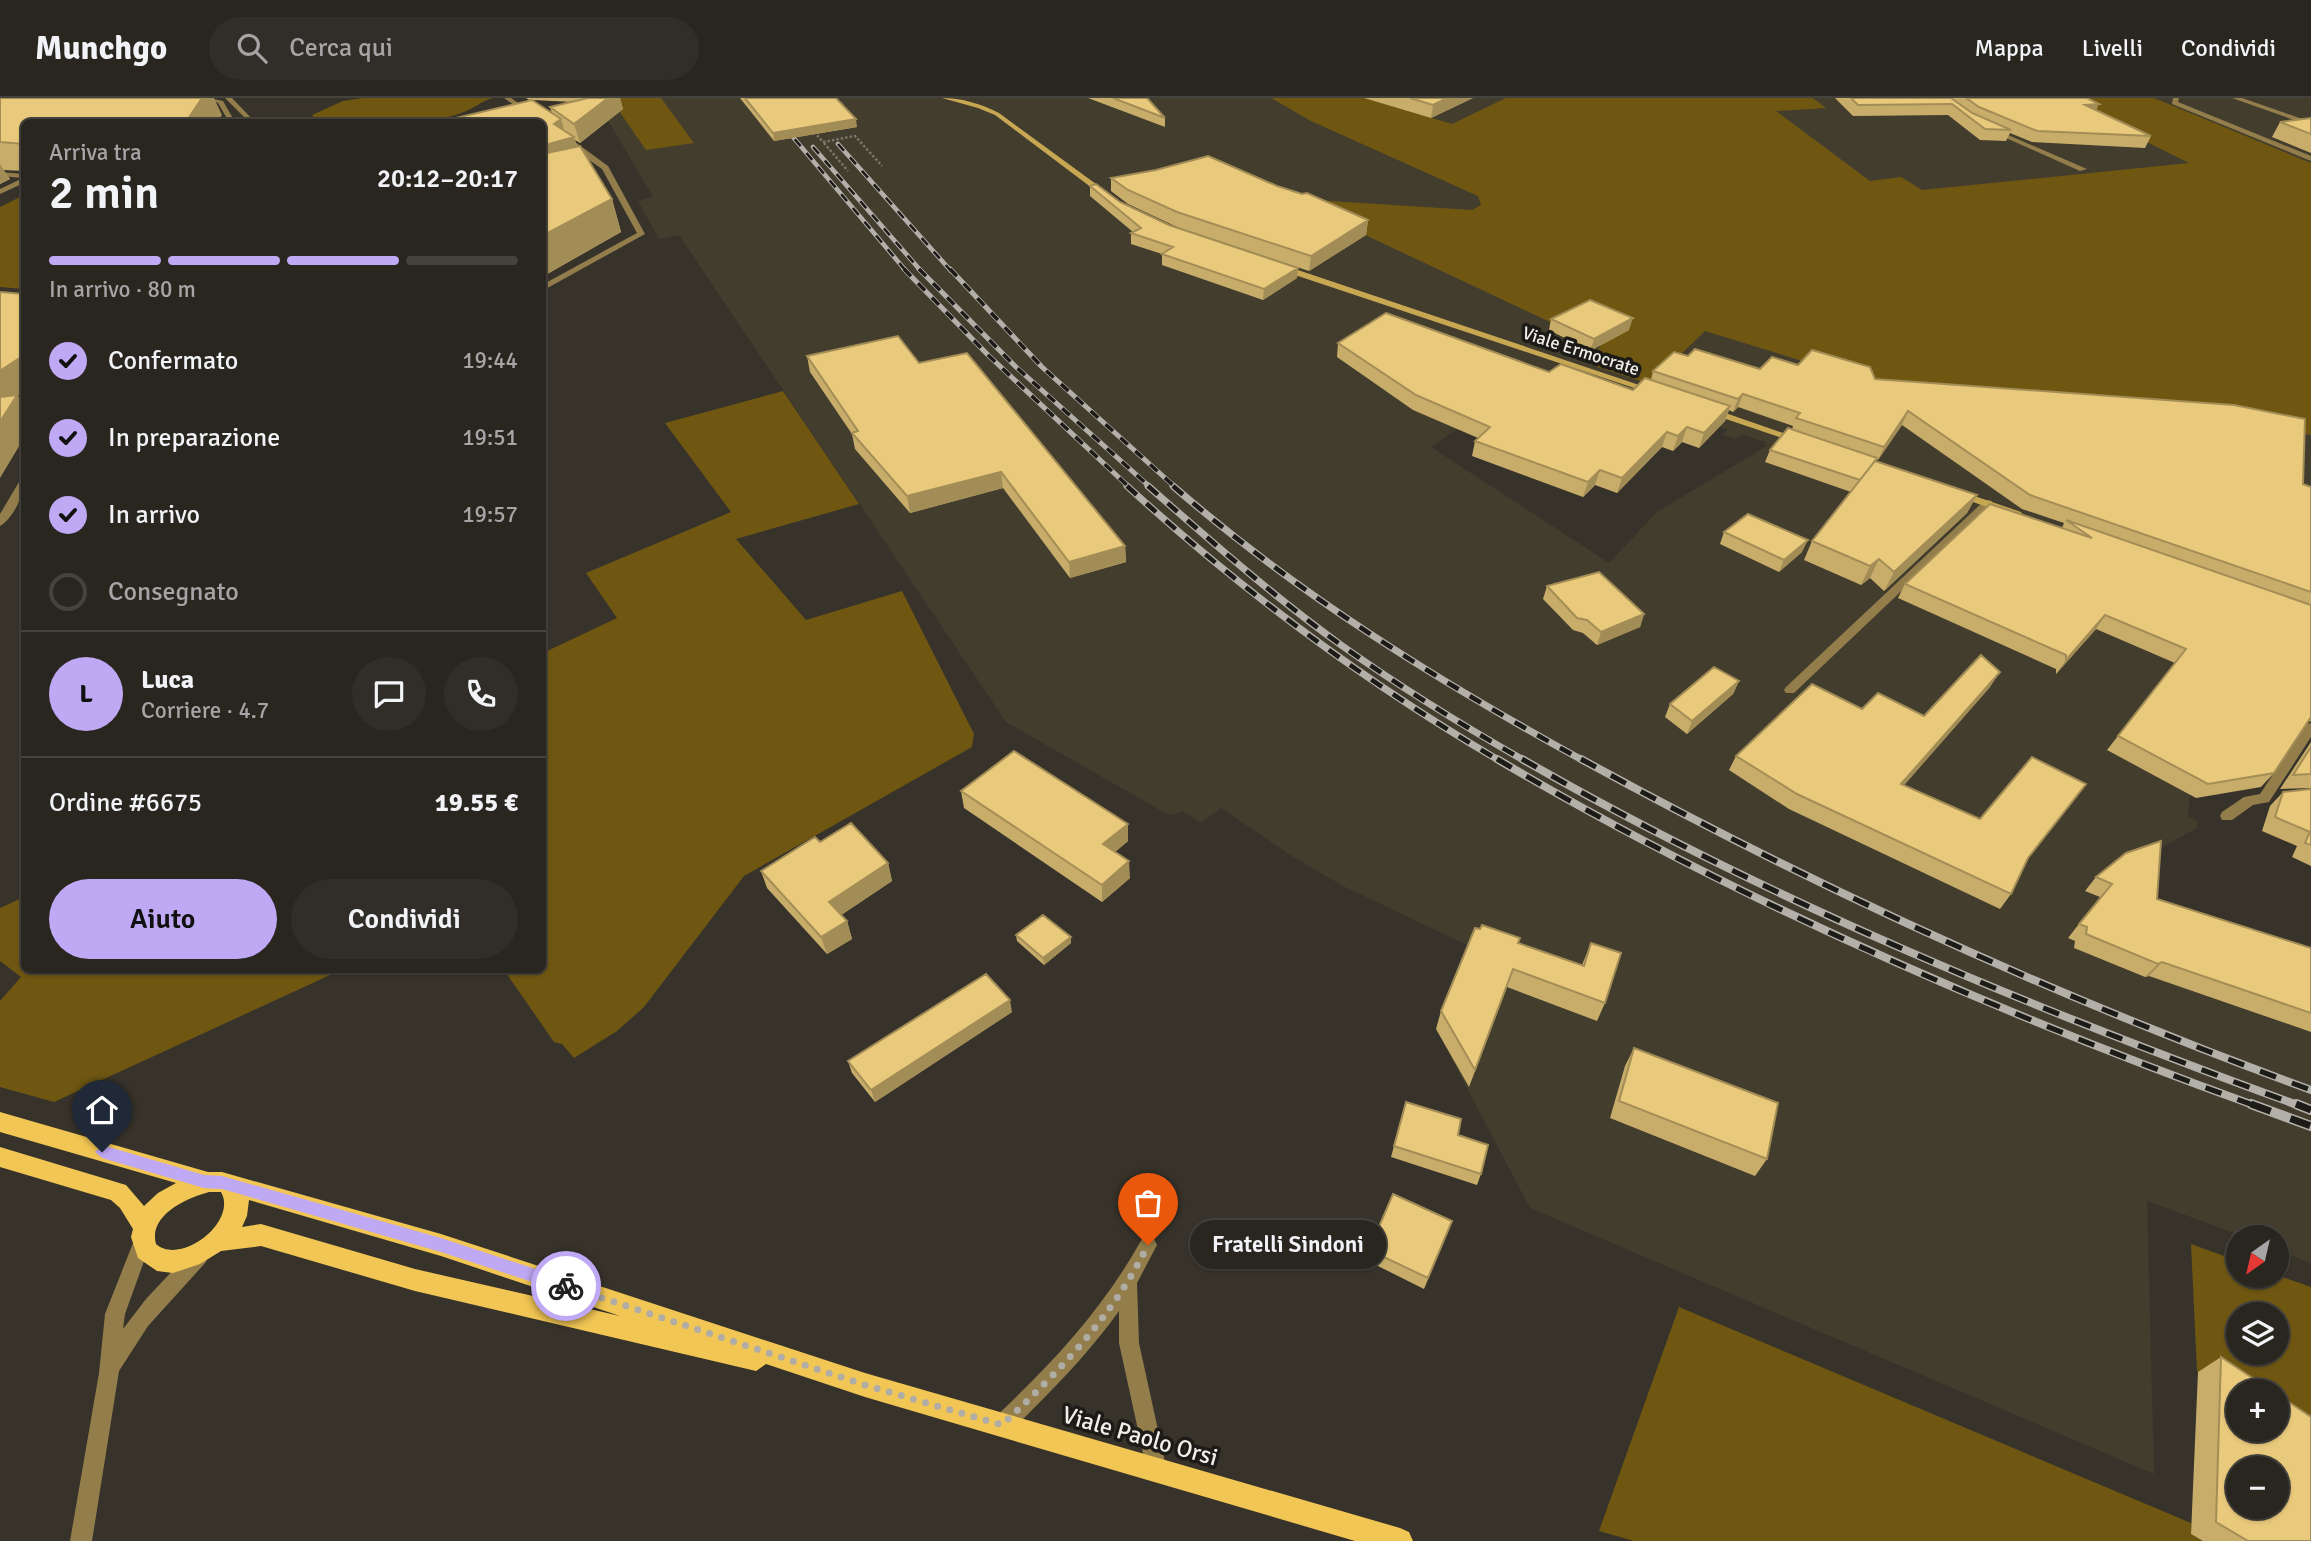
<!DOCTYPE html>
<html lang="it">
<head>
<meta charset="utf-8">
<style>
	body { margin:0; font-family:Signika,sans-serif; background:#312e29; color:#f1f3f6; height:100vh; display:flex; flex-direction:column; font-size:26px; white-space:nowrap }
	* { box-sizing:border-box; margin:0 }
	p { font-size:23px; color:#a5a5a5 }
	.icon { flex:none; width:38px; height:38px; fill:none; stroke:currentColor; stroke-width:2; stroke-linecap:round; stroke-linejoin:round }
	.map { position:relative; flex:1; overflow:hidden }
	.details { position:absolute; left:21px; top:21px; width:525px; height:854px; display:flex; flex-direction:column; background:#292620; border-radius:10px; box-shadow:0 2px 5px #0004,0 0 0 2px #45433e }
	.details>* { flex:none }
	.needle { width:46px; rotate:214deg }
	.buttons { position:absolute; left:2226px; top:1127px; display:grid; gap:14px }
	.buttons a { display:grid; place-items:center; width:63px; height:63px; border-radius:50%; background:#292620; box-shadow:0 2px 5px #0004,0 0 0 2px #45433e; font-size:35px }
	.pin { position:absolute; display:grid; place-items:center; width:60px; height:60px; color:#fff; margin:-72px -30px; border-radius:50% 50% 50% 0; rotate:-45deg; box-shadow:0 0 7px #0007 }
	.pin .icon { rotate:45deg }
	.courier { position:absolute; display:grid; place-items:center; width:70px; height:70px; margin:-35px; border:5px solid #bfa8f4; border-radius:50%; background:#fff; color:#222; box-shadow:0 2px 9px #0007 }
	.bubble { position:absolute; height:49px; border-radius:24px; background:#292620; box-shadow:0 2px 5px #0004,0 0 0 2px #45433e; font-size:23px; font-weight:600; line-height:49px; text-align:center }
	.overview em { font-style:normal; font-weight:600 }
	.overview div { display:flex; flex-direction:column-reverse }
	.overview { display:flex; align-items:center; justify-content:space-between; height:119px; padding:0 28px }
	h1 { font-size:46px; font-weight:600; line-height:52px }
	.bar { display:grid; grid-template-columns:repeat(4,1fr); gap:10px 7px; align-content:center; height:84px; padding:0 28px }
	.bar i { height:9px; border-radius:5px; background:#45433e }
	.bar .on { background:#bfa8f4 }
	.bar p { grid-column:span 4 }
	.line { display:flex; align-items:center; gap:18px; padding:0 28px; border-top:2px solid #45433e }
	.line div { flex:1 }
	.round { display:grid; place-items:center; flex:none; width:74px; height:74px; border-radius:37px; background:#312e29 }
	ol { padding:0 28px; list-style:none }
	li { display:flex; align-items:center; gap:21px; height:77px }
	li p { margin-inline-start:auto }
	li .icon { padding:7px; border-radius:50%; background:#bfa8f4; color:#111; stroke-width:4 }
	li:last-child { color:#a5a5a5 }
	li i { width:38px; height:38px; border:4px solid #45433e; border-radius:50% }
	.primary-button { display:flex; gap:14px; margin-top:auto; padding:14px 28px }
	.primary-button a { flex:1; height:80px; border-radius:42px; background:#bfa8f4; color:#111; font-size:28px; font-weight:600; line-height:80px; text-align:center }
	.primary-button a+a { background:#312e29; color:#f1f3f6 }
	header { display:flex; align-items:center; gap:42px; box-sizing:border-box; height:98px; padding:0 35px; background:#292620; border-bottom:2px solid #45433e }
	header strong { font-size:33px }
	nav { display:flex; gap:38px; margin-inline-start:auto; font-size:24px }
	.search { width:490px; height:63px; background:#312e29; display:flex; align-items:center; gap:18px; box-sizing:border-box; padding:0 24px; border-radius:38px; color:#a5a5a5; font-size:26px }
	.map>svg:first-child { display:block }
	.built { fill:#433d2e; fill-rule:evenodd }
	.green { fill:#6f5712; fill-rule:evenodd }
	.lines { fill:none; stroke-linecap:round; stroke-linejoin:round }
	.path { stroke:#79766e; stroke-width:2.5; stroke-dasharray:2.5 2; stroke-linecap:butt }
	.service { fill:#937e4b; fill-rule:evenodd }
	.minor { fill:#937e4b; fill-rule:evenodd }
	.secondary { fill:#c8a752; fill-rule:evenodd }
	.primary { fill:#f2c654; fill-rule:evenodd }
	.rail-far4-casing { stroke:#b3b0aa; stroke-width:4.5 }
	.rail-far3-casing { stroke:#b3b0aa; stroke-width:5 }
	.rail-far2-casing { stroke:#b3b0aa; stroke-width:7 }
	.rail-far1-casing { stroke:#b3b0aa; stroke-width:8 }
	.rail-casing { stroke:#b3b0aa; stroke-width:10 }
	.rail-far4 { stroke:#1d1b17; stroke-width:2.5; stroke-dasharray:9; stroke-linecap:butt }
	.rail-far3 { stroke:#1d1b17; stroke-width:3.5; stroke-dasharray:10; stroke-linecap:butt }
	.rail-far2 { stroke:#1d1b17; stroke-width:4.5; stroke-dasharray:13; stroke-linecap:butt }
	.rail-far1 { stroke:#1d1b17; stroke-width:5; stroke-dasharray:17; stroke-linecap:butt }
	.rail { stroke:#1d1b17; stroke-width:7; stroke-dasharray:21; stroke-linecap:butt }
	.wall { fill:#c8ad6a; fill-rule:evenodd }
	.shaded-wall { fill:#a38d56 }
	.building { fill:#e9c97b; stroke:#a38d56; stroke-width:2; fill-rule:evenodd }
	.route { fill:#bfa8f4 }
	.done { stroke:#b0ada6; stroke-width:7; stroke-dasharray:0 12.6 }
	.labels { text-anchor:middle; stroke-width:7; stroke-linejoin:round; paint-order:stroke }
	.far-street-label { font-size:18px; fill:#f1efe9; stroke:#1d1b17 }
	.near-street-label { font-size:24px; fill:#f1efe9; stroke:#1d1b17 }
</style>
</head>
<body>
<header>
<strong>Munchgo</strong>
<div class="search"><svg class="icon" aria-label="search" viewBox="0 0 24 24"><circle cx="10" cy="10" r="6"/><path d="M15 15l6 6"/></svg>Cerca qui</div>
<nav><a>Mappa</a><a>Livelli</a><a>Condividi</a></nav>
</header>
<div class="map">
<svg width="2311" height="1443" viewBox="0 0 2311 1443">
	<rect width="100%" height="100%" fill="#37332b"/>
	<path class="built" d="M595 0H2311V536L2108 652 2190 696 2188 718 2198 724 2196 727 2199 729 2085 792 2100 799 2068 840 2075 843 2074 850 2144 879 2149 878 2311 934V1165L2277 1152V1139H2245L2147 1103 2154 1376 1530 1110 1436 931 1469 848 1343 788 1292 758 1221 710 1201 725 1182 713 1174 717 1165 715 1006 624 679 137 659 141 638 103 653 99ZM1611 291 1728 332 1722 337 1736 341 1743 337 1766 344 1764 347 1767 348 1657 414 1609 465 1431 349 1491 308Z"/>
	<path class="green" d="M363 0H493C481 3 475 10 464 14 423 30 362 25 318 24L312 17 343 3Z
		M610 0H661L694 45 646 52Z
		M1271 0H1364L1452 26 1506 0H1813L1826 10 1776 13 1870 83 1901 79 1922 92 2189 65 2059 0H2154L2311 65V337L2225 321 1864 282 1705 233 1650 286 1597 269 1599 267 1588 260 1601 248 1293 103 1298 101 1472 112 1481 107 1478 98 1311 23Z
		M24 97V191L0 189V109Z
		M783 293 859 406 736 441 806 522 902 493 974 636 972 649 744 778 644 909 617 933 574 960 562 946 554 944 504 872H542L543 555 617 520 586 475 731 414 665 325Z
		M24 799V872H341L54 1004 0 989V903L21 879 0 863V810Z
		M2191 1146 2238 1163V1178L2277 1177 2311 1189V1350L2277 1327V1293H2238V1301L2197 1273ZM2238 1216H2277V1255H2238Z
		M1679 1209 2191 1425V1436L2203 1443H1634L1599 1433Z"/>
	<g class="lines">
		<path class="path" d="M814 34 823 44 855 38 882 68
			M824 45 848 73"/>
		<path class="service" d="M2173 0H2179L2178 4 2311 58V63L2172 6Z
			M2232 0H2242L2311 24V28Z
			M1988 30H1992L2087 71 2080 73 1988 32Z
			M1988 402 1992 403V407L1794 595H1786L1784 592 1786 589 1984 403Z
			M1148 1138 1154 1141 1157 1147 1137 1185 1139 1245 1167 1373 1164 1380 1157 1383 1150 1380 1147 1373 1119 1245V1213C1094 1248 1065 1279 1035 1309 1025 1319 1014 1332 1001 1337L994 1334 991 1327 994 1320C1052 1266 1103 1211 1142 1141Z"/>
		<path class="minor" d="M209 0 223 3 235 24H229L218 5Z
			M225 0H232L255 24H249Z
			M504 0H511L535 17 530 18Z
			M565 41H571L608 68 645 136 542 193V187L637 135 602 71 565 45Z
			M0 74 24 76V85L0 96V91L23 80 0 78Z
			M24 381C25 395 13 421 0 428V416L19 384Z
			M2311 625V639L2269 704 2253 707 2232 722H2222L2220 718 2222 714 2244 699 2260 696 2306 626Z
			M143 1132 149 1135 152 1141 125 1216 123 1231 146 1201 192 1152 199 1149 206 1152 208 1158 206 1164 148 1228 119 1273 92 1443H70L99 1275 105 1216 137 1135Z"/>
		<path class="secondary" d="M942 0C962 0 981 6 999 15L1111 97 1104 99 995 17 978 10Z
			M1277 167H1283L1657 293 1649 295 1277 171Z
			M1708 311H1714L1803 342 1794 344 1708 315Z
			M1957 392 2021 414 2022 416 2017 419 2013 418 1953 397V393Z"/>
		<path class="primary" d="M0 1014 208 1074H222L441 1136 865 1275 1400 1430 1409 1434 1413 1443H1355L865 1299 766 1266 756 1273 415 1193 261 1148 221 1153 200 1166 173 1175 157 1173 138 1160 131 1139 133 1131 120 1110 111 1102 0 1069V1049L126 1087 144 1108 158 1095 176 1085 0 1034ZM209 1094H221C238 1124 181 1168 156 1146 148 1117 187 1100 209 1094ZM249 1102 441 1158 620 1218 415 1171 261 1126 242 1129 247 1118Z"/>
		<defs>
			<path id="rail-far4" d="M760 0 906 173
				M838 46 951 173
				M813 49 921 173"/>
			<path id="rail-far3" d="M904 171 988 257 1129 389
				M919 171 1016 269 1150 389
				M950 171 1042 269 1175 389"/>
			<path id="rail-far2" d="M1127 388C1242 493 1365 584 1500 663
				M1148 388C1211 443 1273 498 1341 547 1400 589 1462 627 1525 663
				M1173 388C1299 497 1438 583 1584 663"/>
			<path id="rail-far1" d="M1497 661C1736 802 1995 914 2256 1008
				M1522 661C1769 803 2034 911 2300 1008
				M1581 661C1816 790 2059 900 2311 992"/>
			<path id="rail" d="M2251 1006 2311 1028
				M2296 1006 2311 1012"/>
		</defs>
		<use href="#rail-far4" class="rail-far4-casing"/>
		<use href="#rail-far3" class="rail-far3-casing"/>
		<use href="#rail-far2" class="rail-far2-casing"/>
		<use href="#rail-far1" class="rail-far1-casing"/>
		<use href="#rail" class="rail-casing"/>
		<use href="#rail-far4" class="rail-far4"/>
		<use href="#rail-far3" class="rail-far3"/>
		<use href="#rail-far2" class="rail-far2"/>
		<use href="#rail-far1" class="rail-far1"/>
		<use href="#rail" class="rail"/>
	</g>
	<path class="wall" d="M0 0 222 17 24 24V73L3 72 10 81 0 86Z
		M526 0H584V1L588 0H620L623 11 580 45 575 42 577 48 612 101 621 134 542 179V24L532 2H529ZM533 2 573 4 550 9 552 16Z
		M740 0H836L857 29 774 43Z
		M1088 0H1147L1165 20V29Z
		M1364 0H1473L1431 20Z
		M1835 0H2087L2096 12 2151 38 2145 50 2032 44 2010 35 2006 43 1980 42 1948 17 1853 18Z
		M2311 20V55L2272 39 2280 24Z
		M1111 80 1277 88 1302 96 1368 122 1366 137 1309 173 1177 129 1128 106 1111 93Z
		M1090 88 1120 104 1169 127 1298 170 1297 180 1263 202 1162 167V156L1131 146V135L1133 134 1090 98Z
		M1551 221 1629 232 1590 253 1549 232Z
		M1338 245 1549 274 1633 292 1651 282 1653 273 1688 258 1760 271 1798 267 1875 281 2311 389V623L2308 624 2274 675 2261 689 2196 700 2107 652 2175 565 2096 531 2056 576V571L1898 500 1905 486 2062 430 2064 425 2022 411 1902 327 1878 362 1876 361 1875 363 1977 397 1967 415 1884 493 1870 480 1861 487 1804 462 1812 443 1851 394 1765 364 1770 352 1792 332 1793 328 1738 309 1733 314 1729 312 1725 323 1699 350 1682 344 1673 353 1662 349 1617 395 1595 387 1583 399 1472 358 1475 343 1478 340 1413 312 1337 259Z
		M807 258 919 265 1125 448 1126 464 1070 480 1003 390 910 415 855 351 852 336 810 274Z
		M1724 434 1802 454 1779 474 1720 446Z
		M1547 488 1644 516 1640 529 1597 547 1583 535 1573 532 1543 501Z
		M1739 583 1733 596 1687 636 1665 619 1670 606Z
		M1990 589 1904 687 2028 761 2011 796 2000 811 1789 711 1729 672 1736 658 1862 611 1924 618Z
		M2311 644V690L2280 691Z
		M2311 691V768L2292 759 2297 748 2262 733 2270 708 2283 694Z
		M961 693 1128 743 1115 754 1130 780 1102 804 964 710Z
		M820 744 888 765 892 783 841 817 847 823 852 841 827 856 767 790 761 773Z
		M2096 779 2157 801 2311 850V934L2149 878 2145 879 2074 850 2075 843 2068 840 2100 799 2085 793Z
		M1016 837 1071 845 1044 867 1017 843Z
		M1518 845 1582 867 1591 845 1605 905 1597 923 1507 889 1469 989 1436 931 1441 913Z
		M1012 914 875 1004 852 975 848 963Z
		M1634 950 1767 1061 1755 1078 1610 1020 1625 968Z
		M1406 1004 1458 1037 1481 1076 1477 1087 1391 1059Z
		M1452 1123 1424 1191 1366 1162 1369 1152Z
		M2221 1259 2311 1443H2203L2191 1436 2198 1274Z"/>
	<path class="shaded-wall" d="M202 0H214L222 17 217 24H186Z
		M608 0H620L623 11 580 45 574 26Z
		M1447 0H1473L1431 20 1433 7Z
		M2099 6 2094 17 2085 7Z
		M561 21 567 41 574 39 584 70 542 82V48L554 26Z
		M856 21 857 29 774 43 773 35Z
		M0 66 10 81 0 86Z
		M612 101 621 134 542 179V138Z
		M1368 122 1366 137 1309 173 1311 158Z
		M1298 170 1297 180 1263 202 1264 191Z
		M1633 220 1629 232 1590 253 1594 241Z
		M24 257V294L18 298 24 308V340L0 380V273Z
		M1743 296 1738 309 1733 314 1738 301Z
		M1730 308 1725 323 1699 350 1704 335Z
		M1908 313 1902 327 1878 362 1884 349Z
		M1687 329 1682 344 1673 353 1678 338Z
		M1667 334 1662 349 1617 395 1622 380Z
		M1600 372 1595 387 1583 399 1588 384Z
		M1001 374 1003 390 910 415 907 398Z
		M1977 397 1967 415 1884 493 1894 474Z
		M1808 442 1802 454 1779 474 1784 462Z
		M1125 448 1126 464 1070 480 1069 464Z
		M1879 461 1870 480 1861 487 1870 468Z
		M1644 516 1640 529 1597 547 1601 534Z
		M2105 517 2096 531 2056 576 2066 562Z
		M2000 574 1990 589 1892 701 1901 686Z
		M1739 583 1733 596 1687 636 1692 623Z
		M1128 726V743L1104 763 1103 746Z
		M1129 763 1130 780 1102 804V787Z
		M888 765 892 783 834 822 829 804Z
		M847 823 852 841 827 856 821 839Z
		M1071 839V845L1044 867 1043 860Z
		M2162 864 2149 878 2145 879 2158 866Z
		M1010 902 1012 914 875 1004 871 992Z"/>
	<path class="building" d="M0 0H202L186 24H24V46L0 44Z
		M588 0H608L574 26 550 9Z
		M745 0H836L856 21 773 35Z
		M1113 0H1147L1165 20Z
		M1410 0H1447L1433 7Z
		M1851 0H1951L1972 15 2011 32 1985 31 1952 6 1858 7Z
		M1966 0H2087L2099 6 2085 7 2151 38 2037 33 1979 9Z
		M532 2 561 21 554 26 574 39 542 48V24H439Z
		M2311 20V36L2280 24Z
		M580 48 612 101 542 138V56Z
		M1208 58 1277 88 1302 96 1307 95 1368 122 1311 158 1177 114 1128 92 1111 80 1156 72Z
		M1096 86 1120 104 1169 127 1298 170 1264 191 1162 156 1173 149 1131 135 1141 130 1090 88Z
		M0 194 24 196V257L0 273Z
		M1590 202 1633 220 1594 241 1551 221Z
		M1386 215 1549 274 1561 266 1633 292 1645 280 1730 308 1704 335 1687 329 1678 338 1667 334 1622 380 1600 372 1588 384 1475 343 1490 329 1416 297 1338 245Z
		M898 238 919 265 967 255 1125 448 1069 464 1001 374 907 398 852 335 858 333 807 258Z
		M1695 251 1760 271 1772 259 1798 267 1812 252 1870 269 1875 281 2234 307 2305 321 2303 386 2311 389V494L2030 397 1908 313 1884 349 1796 320 1800 315 1743 296 1738 301 1653 273 1674 254 1688 258Z
		M17 297 0 324V299Z
		M1788 330 1877 360 1860 382 1770 352Z
		M1875 363 1977 397 1894 474 1879 461 1870 468 1812 443Z
		M1990 406 2092 440 2066 422 2311 507V619L2274 675 2208 686 2118 638 2186 551 2105 517 2066 562V557L1905 486Z
		M1748 416 1808 442 1784 462 1724 434Z
		M1599 474 1644 516 1601 534 1587 522 1577 520 1547 488Z
		M1981 557 2000 574 1901 686 1980 721 2032 659 2086 686 2028 760 2011 796 1797 696 1736 658 1812 586 1862 611 1878 595 1924 618Z
		M1714 569 1739 583 1692 623 1670 606Z
		M2311 649V676L2293 677Z
		M1014 653 1128 726 1103 746 1129 763 1102 787 961 693Z
		M2311 691V747L2305 745 2310 734 2275 719 2283 694Z
		M851 725 888 765 829 804 847 823 821 839 761 773 815 739 820 744Z
		M2161 743 2157 801 2311 850V915L2162 864 2158 866 2086 836 2087 829 2079 826 2112 786 2096 779 2126 755Z
		M1043 817 1071 839 1043 860 1016 837Z
		M1482 827 1520 840 1518 845 1584 868 1591 845 1621 855 1605 905 1513 871 1475 972 1441 913 1475 830 1480 831Z
		M986 876 1010 902 871 992 848 963Z
		M1634 950 1778 1005 1767 1061 1619 1003Z
		M1406 1004 1461 1021 1458 1037 1488 1047 1481 1076 1394 1048Z
		M1393 1096 1452 1123 1428 1180 1369 1152Z
		M2221 1259 2272 1293H2238V1332H2277V1296L2311 1319V1443H2248L2216 1424ZM2238 1370H2277V1409H2238Z"/>
	<path class="route" d="M102 1047 204 1077 222 1078 441 1140 566 1181 571 1183 573 1188 571 1193 566 1195 441 1154 222 1091 204 1090 102 1060 95 1054Z"/>
	<g class="lines">
		<path class="done" d="M566 1188 865 1287 1002 1327C1061 1271 1111 1221 1148 1147"/>
	</g>
	<g class="labels">
		<g class="far-street-label">
			<text transform="translate(1581 253) rotate(18)" y="6">Viale Ermocrate</text>
		</g>
		<g class="near-street-label">
			<text transform="translate(1140 1338) rotate(16)" y="8">Viale Paolo Orsi</text>
		</g>
	</g>
</svg>
<div class="buttons">
<a><svg class="needle" viewBox="-14 -14 28 28"><path d="M0-13l5 13h-10z" fill="#e53935"/><path d="M0 13l5-13h-10z" fill="#a5a5a5"/></svg></a>
<a><svg class="icon" aria-label="layers" viewBox="0 0 24 24"><path d="M12 4l9 5-9 5-9-5zM3 14l9 5 9-5"/></svg></a>
<a>+</a>
<a>−</a>
</div>
<div class="pin" style="left:1148px;top:1147px;background:#ea580c"><svg class="icon" aria-label="bag" viewBox="0 0 24 24"><path d="M5 8h14l-1 12H6zM9 8a3 3 0 0 1 6 0"/></svg></div>
<div class="pin" style="left:102px;top:1054px;background:#1f2937"><svg class="icon" aria-label="home" viewBox="0 0 24 24"><path d="M3 11l9-7 9 7M6 9v11h12V9"/></svg></div>
<div class="courier" style="left:566px;top:1188px"><svg class="icon" aria-label="bike" viewBox="0 0 24 24"><circle cx="6" cy="16" r="4"/><circle cx="18" cy="16" r="4"/><path d="M6 16l4-8h5l3 8M10 8l3 8H6M13 5h3"/></svg></div>
<div class="bubble" style="left:1190px;top:1122px;width:196px">Fratelli Sindoni</div>
<section class="details">
<div class="overview"><div><h1>2 min</h1><p>Arriva tra</p></div><em>20:12–20:17</em></div>
<div class="bar"><i class="on"></i><i class="on"></i><i class="on"></i><i></i><p>In arrivo · 80 m</p></div>
<ol>
<li><svg class="icon" aria-label="check" viewBox="0 0 24 24"><path d="M5 12l5 5 9-10"/></svg>Confermato<p>19:44</p></li>
<li><svg class="icon" aria-label="check" viewBox="0 0 24 24"><path d="M5 12l5 5 9-10"/></svg>In preparazione<p>19:51</p></li>
<li><svg class="icon" aria-label="check" viewBox="0 0 24 24"><path d="M5 12l5 5 9-10"/></svg>In arrivo<p>19:57</p></li>
<li><i></i>Consegnato</li>
</ol>
<div class="line" style="height:126px"><b class="round" style="background:#bfa8f4;color:#111">L</b><div><b>Luca</b><p>Corriere · 4.7</p></div><a class="round"><svg class="icon" aria-label="chat" viewBox="0 0 24 24"><path d="M4 5h16v11H9l-5 4z"/></svg></a><a class="round"><svg class="icon" aria-label="phone" viewBox="0 0 24 24"><path d="M5 4h4l2 5-3 2q2 4 5 5l2-3 5 2v4C11 20 4 13 5 4z"/></svg></a></div>
<div class="line" style="height:91px"><div>Ordine #6675</div><b>19.55 €</b></div>
<div class="primary-button"><a>Aiuto</a><a>Condividi</a></div>
</section>
</div>
</body>
</html>
